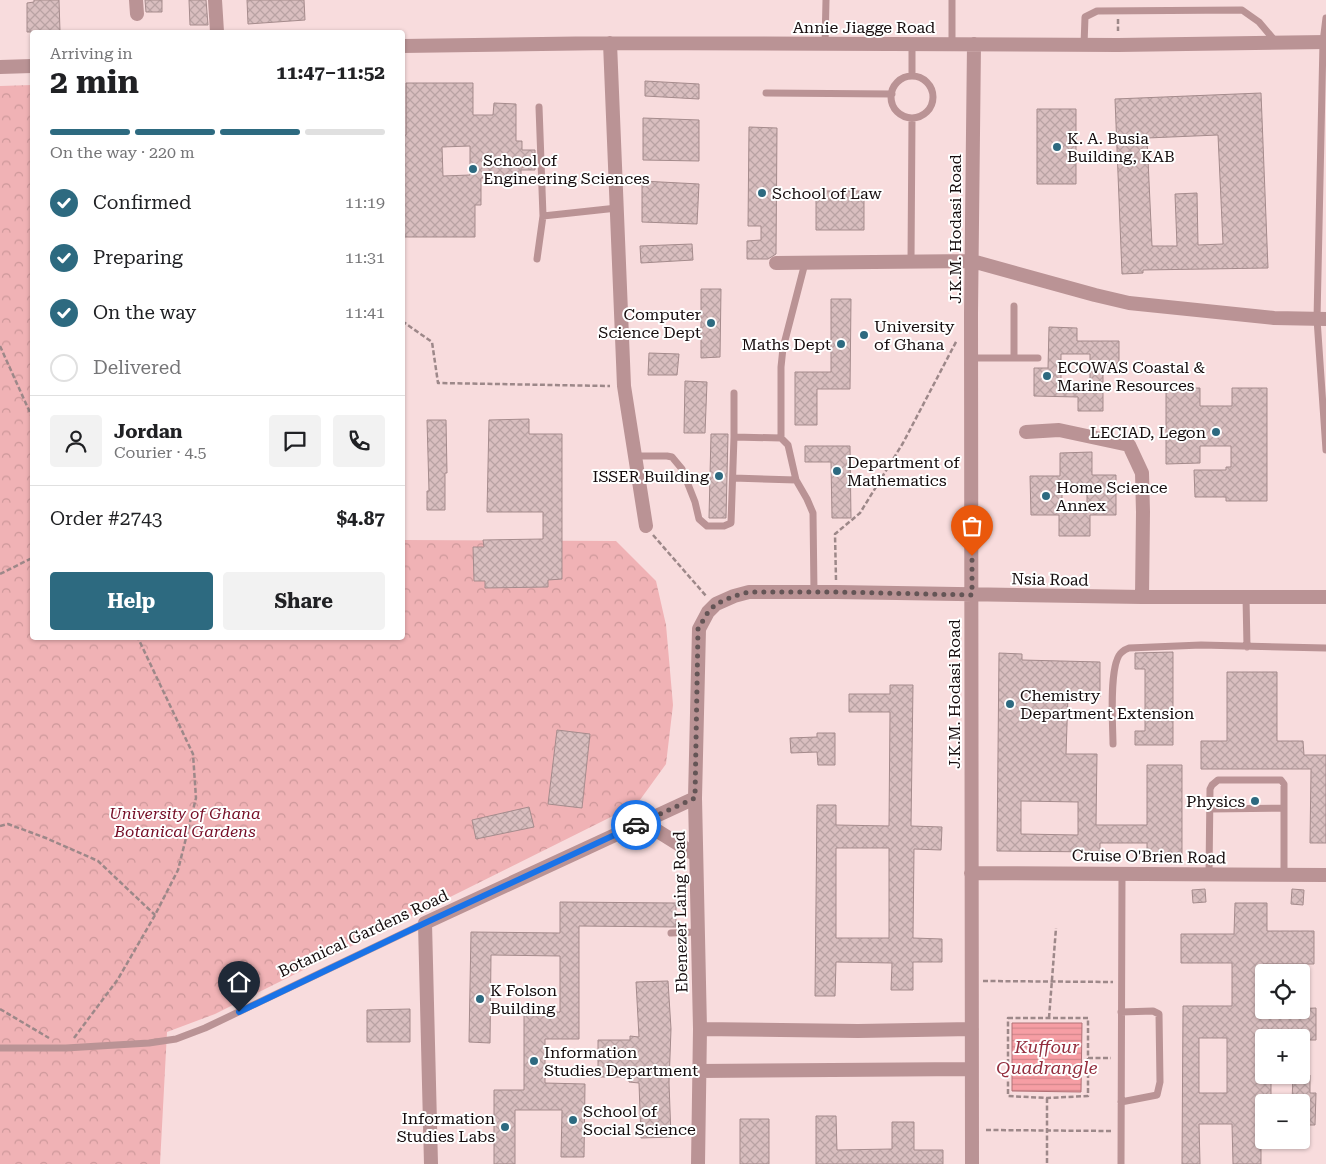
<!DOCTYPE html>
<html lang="en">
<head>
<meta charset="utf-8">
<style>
	body { margin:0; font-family:"Roboto Serif",serif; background:#f2f2f2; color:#202124; height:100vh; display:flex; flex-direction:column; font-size:19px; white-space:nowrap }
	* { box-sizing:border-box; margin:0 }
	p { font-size:16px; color:#757577 }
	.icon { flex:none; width:28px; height:28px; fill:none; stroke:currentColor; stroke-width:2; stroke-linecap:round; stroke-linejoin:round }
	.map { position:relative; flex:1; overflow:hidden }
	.panel { position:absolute; left:30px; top:30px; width:375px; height:610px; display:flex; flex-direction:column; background:#fff; border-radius:5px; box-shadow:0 1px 4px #0004 }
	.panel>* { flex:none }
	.buttons { position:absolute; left:1255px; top:964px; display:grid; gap:10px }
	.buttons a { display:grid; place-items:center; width:55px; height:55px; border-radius:5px; background:#fff; box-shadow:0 1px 4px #0004; font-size:25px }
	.pin { position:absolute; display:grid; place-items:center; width:42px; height:42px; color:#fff; margin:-51px -21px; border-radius:50% 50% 50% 0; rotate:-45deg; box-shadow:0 0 5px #0007 }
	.pin .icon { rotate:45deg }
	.courier { position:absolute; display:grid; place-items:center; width:50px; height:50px; margin:-25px; border:4px solid #1a73e8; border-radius:50%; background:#fff; color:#222; box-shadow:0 1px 6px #0007 }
	.overview em { font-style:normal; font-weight:700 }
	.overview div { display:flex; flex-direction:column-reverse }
	.overview { display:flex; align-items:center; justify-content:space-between; height:85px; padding:0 20px }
	h1 { font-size:32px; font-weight:700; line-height:38px }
	.bar { display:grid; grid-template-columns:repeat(4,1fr); gap:8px 5px; align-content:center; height:60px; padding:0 20px }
	.bar i { height:6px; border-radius:4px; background:#e0e0e0 }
	.bar .current { background:#2d6a80 }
	.bar p { grid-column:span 4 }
	.line { display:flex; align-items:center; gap:12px; padding:0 20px; border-top:1px solid #e0e0e0 }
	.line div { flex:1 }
	.round { display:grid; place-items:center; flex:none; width:52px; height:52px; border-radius:5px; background:#f2f2f2 }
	ol { padding:0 20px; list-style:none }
	li { display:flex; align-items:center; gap:15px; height:55px }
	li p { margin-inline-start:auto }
	li .icon { padding:5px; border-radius:50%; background:#2d6a80; color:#fff; stroke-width:4 }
	li:last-child { color:#757577 }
	li i { width:28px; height:28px; border:2px solid #e0e0e0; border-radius:50% }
	.action { display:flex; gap:10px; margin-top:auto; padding:10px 20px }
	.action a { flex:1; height:58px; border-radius:5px; background:#2d6a80; color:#fff; font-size:20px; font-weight:700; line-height:58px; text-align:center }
	.action a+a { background:#f2f2f2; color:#202124 }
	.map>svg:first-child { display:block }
	.forest { fill:url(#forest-crowns) }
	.water { fill:url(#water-rules); stroke:#b27277 }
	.building { fill:url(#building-cross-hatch); stroke:#a58b8c; fill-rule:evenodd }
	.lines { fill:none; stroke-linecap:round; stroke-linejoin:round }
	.path { stroke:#9d8889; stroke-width:2.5; stroke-dasharray:5 2.5; stroke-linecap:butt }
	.lane { stroke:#ba9395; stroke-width:7 }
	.street { stroke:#ba9395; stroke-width:14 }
	.done { stroke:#645556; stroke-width:5; stroke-dasharray:0 9 }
	.route { stroke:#1a73e8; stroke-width:6 }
	.poi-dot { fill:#2d6a80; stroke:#fff; stroke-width:2 }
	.labels { text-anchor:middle; stroke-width:4; stroke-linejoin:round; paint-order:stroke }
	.street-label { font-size:16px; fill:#150c0d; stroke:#fff }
	.poi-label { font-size:16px; fill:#150c0d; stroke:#fff; text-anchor:start }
	.park-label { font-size:16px; font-style:italic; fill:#740c25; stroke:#fff }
	.water-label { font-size:18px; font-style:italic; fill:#932e3e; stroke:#fff }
</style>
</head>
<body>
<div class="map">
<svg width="1326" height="1164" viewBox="0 0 1326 1164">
	<defs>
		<pattern id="forest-crowns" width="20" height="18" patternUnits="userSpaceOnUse" patternTransform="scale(1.25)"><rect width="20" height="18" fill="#f0b2b5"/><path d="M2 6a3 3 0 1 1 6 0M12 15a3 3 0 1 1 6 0" fill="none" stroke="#cd989a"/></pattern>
		<pattern id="water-rules" width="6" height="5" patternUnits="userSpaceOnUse" patternTransform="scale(1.25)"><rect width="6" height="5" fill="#f69ea4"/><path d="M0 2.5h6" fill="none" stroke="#d2878c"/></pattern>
		<pattern id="building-cross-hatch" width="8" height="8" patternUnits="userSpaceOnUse" patternTransform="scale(1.25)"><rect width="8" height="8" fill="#d9bebf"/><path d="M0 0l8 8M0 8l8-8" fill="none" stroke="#b9a2a3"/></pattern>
	</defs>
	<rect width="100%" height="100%" fill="#f8dcdd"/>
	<path class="forest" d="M32 85V638H402L403 540 616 541 656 581 666 625 673 705 666 764 637 804 215 1014 167 1032 160 1164H0V86Z"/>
	<path class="water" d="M1012 1023H1082L1081 1092 1012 1091Z"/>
	<path class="building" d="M34 0H59L60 32H27V3L34 2Z
		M145 0H162V12H146Z
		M189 0H206L208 25H190Z
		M247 0H304L305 20 248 24Z
		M645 81 699 84V99L645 96Z
		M406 83H473V115H493L494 103 516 104V141H522V150H535V170H521V178H481V205H475V237H404L402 135H406ZM470 146V175L443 176 442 147Z
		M1261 93 1268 268 1143 270V273L1122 274 1115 99ZM1218 135 1223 244 1198 245 1197 193 1175 194 1177 246H1152L1147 138Z
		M1037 109H1076V184H1037Z
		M643 118 699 120V161L643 160Z
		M749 127 777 128 776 254 768 259H747V241L761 240V226H748Z
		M642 181 699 184 697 224 642 222Z
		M816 191H864V230H816Z
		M692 244 693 260 641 263 640 246Z
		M701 289H721L720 357 701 358Z
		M831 299H851L850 389H817V425H795V372H831Z
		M1049 327 1077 328V341H1119V369H1103V411H1078V397L1034 396V368H1048ZM1061 354H1090V383L1061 382Z
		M649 353 679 354 677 375H648Z
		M685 381 707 382 705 433H684Z
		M1166 388H1200V406H1232V388H1267V501H1226V497H1195L1194 470H1226V467H1231V446H1200V463L1166 464Z
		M529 419V434H562V579L548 580V587L485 588V581H474L473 547H484L483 540 543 539V512H487L489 420Z
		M427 420H446L447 473H445V510H427V491H429Z
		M711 434H728L726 518H709Z
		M805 446H850L851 518H832L831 462H805Z
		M1092 452V475H1116V515H1090V536H1059V515H1031L1030 476H1060V453ZM1062 485H1087V507H1062Z
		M1173 652V745H1135V731H1145V669H1135V653Z
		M999 653 1022 654V660L1100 662V697L1068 696 1066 754H1097L1096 825H1147V765H1182V856H1147V843H1100V852L997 851ZM1021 801 1078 802V835L1021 834Z
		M1227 672H1277V741H1303L1304 755H1326V843H1310L1311 769H1201V741H1227Z
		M890 685H913L911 826 942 827 941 850 914 849 913 938 942 939V962H913V990H891L892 963 836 962 835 996H815L817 805H836V825L889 826 890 712H849V694H890ZM836 848H889V938H836Z
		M557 730 590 734 582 808 548 804Z
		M817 733H835V765H818L817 752 791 753 790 738 817 737Z
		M529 807 534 827 476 839 472 820Z
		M1205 889 1206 902 1193 903 1192 890Z
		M1292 889 1304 890 1303 905 1291 904Z
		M560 902 676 903V927L579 926V1039H545V1083L585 1084 584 1157H561L562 1110H515V1164H494V1090H524V1012H560V956L491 955 490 1043 469 1042 471 932 560 933Z
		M1235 903H1267V931H1314V964H1263V1008L1264 1010 1316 1008V1040H1301V1038H1264V1075H1271V1102H1264V1125H1261V1164H1233L1232 1124H1199L1200 1164H1182L1183 1006H1232V963H1181V934H1234ZM1199 1038H1227V1093H1199Z
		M668 981 671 1029 669 1083 671 1137 641 1138 639 1083 629 1082V1077H598V1040H630V1036L639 1037 636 982Z
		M410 1009V1042H367V1010Z
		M1293 1075H1310V1093H1316L1315 1125H1301V1102H1292Z
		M816 1116H836L837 1150 892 1149V1122H914V1150H943V1164H816Z
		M740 1119H769V1164H740Z"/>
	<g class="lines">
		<path class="path" d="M1118 19V31
			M402 321 432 342 438 383 610 386
			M0 346 32 417
			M653 535 707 597
			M0 574 32 558
			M836 580 835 534 860 513 903 443 957 340
			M0 826 8 824 46 838 98 861 155 915
			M983 981 1113 982
			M0 1009 49 1038
			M1008 1018H1088V1096L1047 1098 1008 1096Z
			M1049 1018 1056 928
			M74 1038 118 979 155 915 178 870 196 798 193 754 138 638
			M1088 1058H1111
			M1047 1098V1164
			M986 1130 1113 1131"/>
		<path class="lane" d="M1326 18 1323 42 1317 319 1326 450
			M952 44V0
			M825 45 826 0
			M912 45V76
			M1084 45 1085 17 1097 11 1242 10 1259 22 1276 42
			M891 97a21 21 0 1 1 42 0a21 21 0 1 1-42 0Z
			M766 93 892 94
			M543 216 617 208
			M537 259 543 216 539 107
			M911 261 912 118
			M805 263 783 348 781 367V438L788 445 796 480 807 499 813 513 814 592
			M972 358H1038
			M1014 358V306
			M734 393V437L781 438
			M636 456H667L672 457 682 469 695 502 699 519 707 526H724L731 523 734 437
			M733 478 796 480
			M1246 597 1247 647
			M1113 744C1113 727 1108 662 1122 652 1124 650 1126 649 1129 648L1201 645 1326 648
			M1210 809 1284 808
			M1209 874 1210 789 1212 785 1218 780H1281L1284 784V875
			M671 933 697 932
			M0 1048H66L149 1043 176 1039 205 1028 425 923
			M1121 1102 1157 1095 1160 1082 1159 1014 1153 1011 1121 1012
			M1121 1164 1122 873"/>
		<path class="street" d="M136 0 137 14
			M215 0 217 32
			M610 43 624 386 646 526
			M402 46 610 43 1118 45 1326 42
			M0 67 32 66
			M776 263 972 261 1095 295 1129 303 1274 318 1326 319
			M1026 432 1059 430 1129 445 1142 473 1143 512 1142 597
			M643 822 696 855
			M971 873 1326 875
			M700 1029 858 1031 972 1029
			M699 1071 971 1069
			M431 1164 425 923 695 798
			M698 1164 700 1029 695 798 699 629 708 612 716 604 734 596 749 592H836L1142 597H1326
			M972 1164 971 313 974 44"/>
	</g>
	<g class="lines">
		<path class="done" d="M636 825 695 798 698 629 708 612 716 604 734 596 749 592H836L972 595V556"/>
		<path class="route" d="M239 1012 425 923 636 825"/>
	</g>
	<g class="poi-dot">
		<circle cx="1057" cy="147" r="5"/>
		<circle cx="473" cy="169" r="5"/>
		<circle cx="762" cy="193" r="5"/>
		<circle cx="711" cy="323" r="5"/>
		<circle cx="864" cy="335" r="5"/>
		<circle cx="841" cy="344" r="5"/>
		<circle cx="1047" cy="376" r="5"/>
		<circle cx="1216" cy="432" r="5"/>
		<circle cx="837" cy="471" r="5"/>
		<circle cx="719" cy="476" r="5"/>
		<circle cx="1046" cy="496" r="5"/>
		<circle cx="1010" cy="704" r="5"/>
		<circle cx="1255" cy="801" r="5"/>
		<circle cx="480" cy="999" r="5"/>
		<circle cx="534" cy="1061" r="5"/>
		<circle cx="573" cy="1120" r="5"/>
		<circle cx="505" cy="1127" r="5"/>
	</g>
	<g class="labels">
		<g class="street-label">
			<text x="864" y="33">Annie Jiagge Road</text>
			<text transform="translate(955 229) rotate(-90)" y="6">J.K.M. Hodasi Road</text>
			<text transform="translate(1050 579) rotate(1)" y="6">Nsia Road</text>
			<text transform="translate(954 694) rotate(-90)" y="6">J.K.M. Hodasi Road</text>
			<text transform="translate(1149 856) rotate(1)" y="6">Cruise O'Brien Road</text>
			<text transform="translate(680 912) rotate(-91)" y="6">Ebenezer Laing Road</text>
			<text transform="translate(363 933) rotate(-25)" y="6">Botanical Gardens Road</text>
		</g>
		<g class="poi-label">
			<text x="1067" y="144">K. A. Busia<tspan x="1067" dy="18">Building, KAB</tspan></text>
			<text x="483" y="166">School of<tspan x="483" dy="18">Engineering Sciences</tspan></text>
			<text x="772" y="199">School of Law</text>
			<text x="701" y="320" text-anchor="end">Computer<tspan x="701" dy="18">Science Dept</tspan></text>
			<text x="874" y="332">University<tspan x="874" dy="18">of Ghana</tspan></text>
			<text x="831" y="350" text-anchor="end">Maths Dept</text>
			<text x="1057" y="373">ECOWAS Coastal &amp;<tspan x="1057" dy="18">Marine Resources</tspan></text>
			<text x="1206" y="438" text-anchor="end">LECIAD, Legon</text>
			<text x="847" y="468">Department of<tspan x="847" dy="18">Mathematics</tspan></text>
			<text x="709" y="482" text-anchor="end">ISSER Building</text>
			<text x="1056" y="493">Home Science<tspan x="1056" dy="18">Annex</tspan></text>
			<text x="1020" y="701">Chemistry<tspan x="1020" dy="18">Department Extension</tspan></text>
			<text x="1245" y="807" text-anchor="end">Physics</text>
			<text x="490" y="996">K Folson<tspan x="490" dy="18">Building</tspan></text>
			<text x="544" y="1058">Information<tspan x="544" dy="18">Studies Department</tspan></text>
			<text x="583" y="1117">School of<tspan x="583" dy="18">Social Science</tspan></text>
			<text x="495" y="1124" text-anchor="end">Information<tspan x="495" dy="18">Studies Labs</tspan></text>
		</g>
		<g class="park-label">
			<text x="185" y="819">University of Ghana<tspan x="185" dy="18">Botanical Gardens</tspan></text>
		</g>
		<g class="water-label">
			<text x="1047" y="1053">Kuffour<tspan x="1047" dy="21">Quadrangle</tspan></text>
		</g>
	</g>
</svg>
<div class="buttons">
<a><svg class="icon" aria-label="locate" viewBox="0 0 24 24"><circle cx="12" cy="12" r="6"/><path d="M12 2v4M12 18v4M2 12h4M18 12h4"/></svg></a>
<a>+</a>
<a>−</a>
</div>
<div class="pin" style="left:972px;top:556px;background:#ea580c"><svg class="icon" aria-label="bag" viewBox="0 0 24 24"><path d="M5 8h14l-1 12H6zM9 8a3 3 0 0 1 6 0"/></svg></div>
<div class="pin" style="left:239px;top:1012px;background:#1f2937"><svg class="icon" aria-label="home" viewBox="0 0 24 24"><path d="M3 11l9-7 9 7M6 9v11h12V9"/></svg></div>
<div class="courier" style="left:636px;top:825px"><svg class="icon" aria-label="car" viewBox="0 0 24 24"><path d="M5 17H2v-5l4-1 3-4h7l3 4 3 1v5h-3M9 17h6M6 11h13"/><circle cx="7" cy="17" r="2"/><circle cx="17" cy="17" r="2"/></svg></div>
<section class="panel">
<div class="overview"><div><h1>2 min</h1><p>Arriving in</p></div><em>11:47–11:52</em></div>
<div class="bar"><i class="current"></i><i class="current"></i><i class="current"></i><i></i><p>On the way · 220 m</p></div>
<ol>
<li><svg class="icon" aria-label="check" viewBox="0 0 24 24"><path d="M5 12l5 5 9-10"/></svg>Confirmed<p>11:19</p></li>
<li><svg class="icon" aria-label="check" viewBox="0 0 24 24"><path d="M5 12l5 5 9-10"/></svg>Preparing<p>11:31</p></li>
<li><svg class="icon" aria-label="check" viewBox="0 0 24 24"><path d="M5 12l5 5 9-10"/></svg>On the way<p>11:41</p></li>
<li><i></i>Delivered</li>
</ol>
<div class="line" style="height:90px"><a class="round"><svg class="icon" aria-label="person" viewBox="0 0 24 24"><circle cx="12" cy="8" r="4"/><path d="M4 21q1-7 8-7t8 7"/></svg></a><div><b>Jordan</b><p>Courier · 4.5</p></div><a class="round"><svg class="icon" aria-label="chat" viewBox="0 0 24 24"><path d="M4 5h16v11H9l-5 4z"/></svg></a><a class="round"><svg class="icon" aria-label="phone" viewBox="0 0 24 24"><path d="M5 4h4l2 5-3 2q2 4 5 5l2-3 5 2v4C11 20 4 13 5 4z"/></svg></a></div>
<div class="line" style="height:65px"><div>Order #2743</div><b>$4.87</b></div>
<div class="action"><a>Help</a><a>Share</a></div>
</section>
</div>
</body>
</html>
